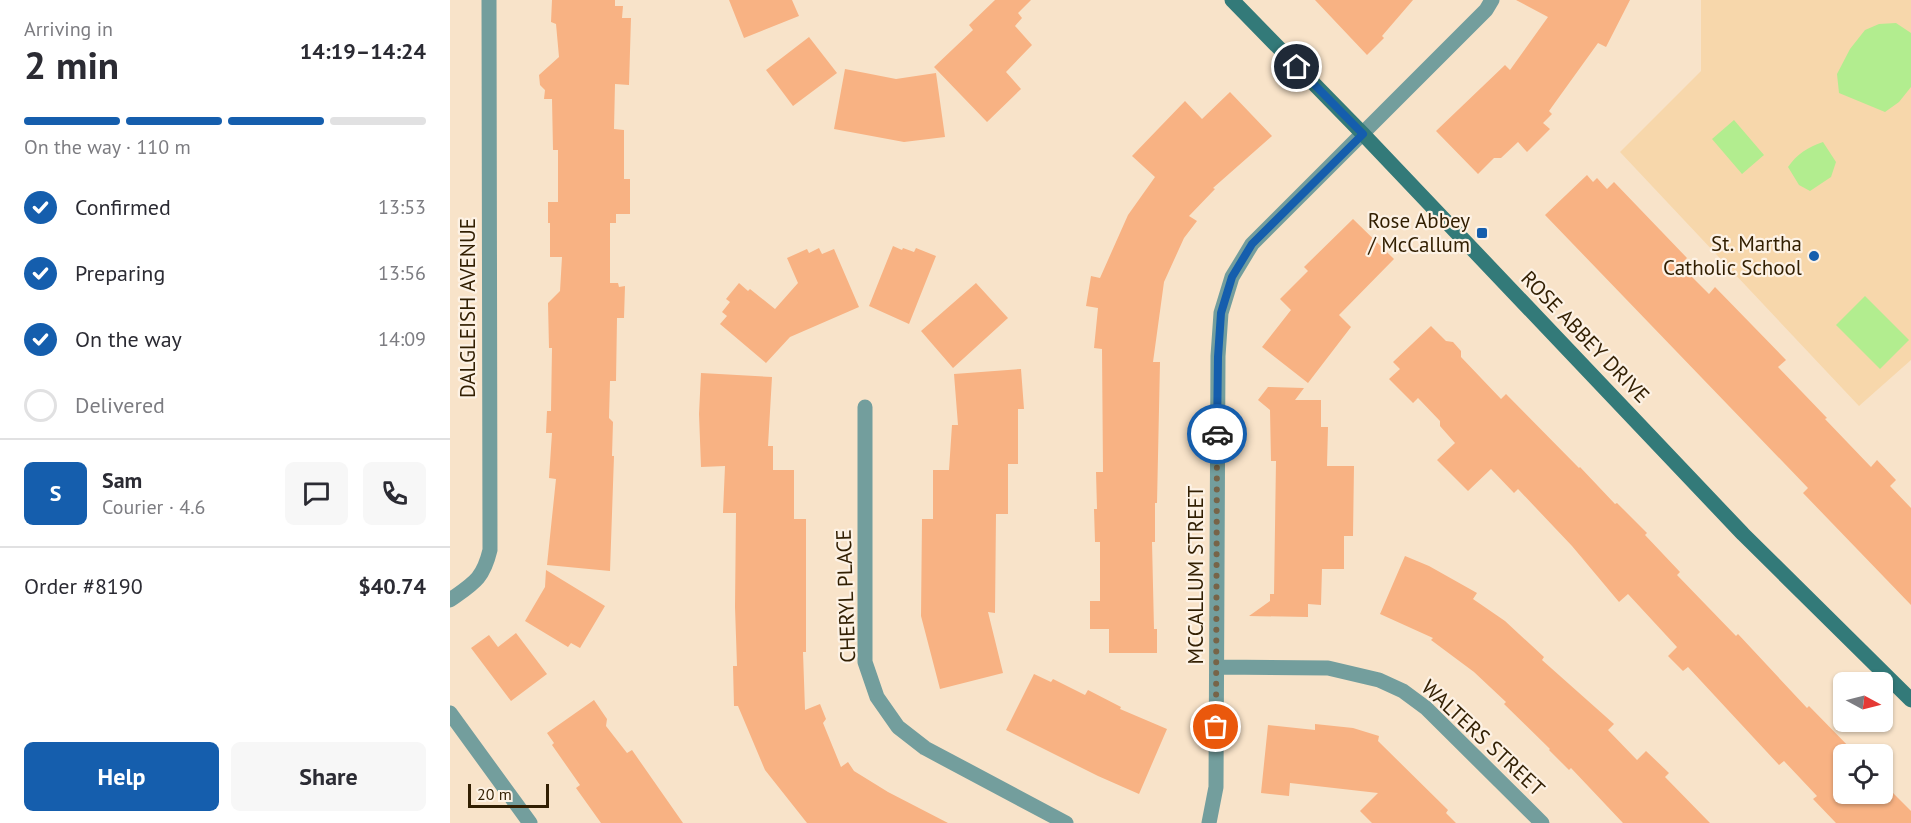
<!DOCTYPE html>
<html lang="en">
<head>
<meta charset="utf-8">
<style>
	body { margin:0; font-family:"PT Sans",sans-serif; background:#f7f7f7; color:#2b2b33; height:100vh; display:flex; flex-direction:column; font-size:22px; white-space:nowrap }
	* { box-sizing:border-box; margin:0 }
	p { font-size:20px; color:#7c7c81 }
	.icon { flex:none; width:33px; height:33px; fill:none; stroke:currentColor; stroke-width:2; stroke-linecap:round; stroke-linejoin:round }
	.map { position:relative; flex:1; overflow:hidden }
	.drawer { display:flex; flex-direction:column; background:#fff; width:450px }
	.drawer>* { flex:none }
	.needle { width:39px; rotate:97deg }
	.fabs { position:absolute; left:1383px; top:672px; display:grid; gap:12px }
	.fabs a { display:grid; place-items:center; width:60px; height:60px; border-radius:9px; background:#fff; box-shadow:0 2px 4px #0004; font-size:30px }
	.scale { position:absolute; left:18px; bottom:15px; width:81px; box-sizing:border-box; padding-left:6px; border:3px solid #321f02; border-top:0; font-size:16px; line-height:21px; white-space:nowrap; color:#321f02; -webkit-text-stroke:4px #fdf2e5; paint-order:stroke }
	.pin { position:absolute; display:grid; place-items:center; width:51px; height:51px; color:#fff; margin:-26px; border:3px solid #fff; border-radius:50%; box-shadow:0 2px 6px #0007 }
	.courier { position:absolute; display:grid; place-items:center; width:60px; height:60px; margin:-30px; border:4px solid #155ead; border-radius:50%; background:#fff; color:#222; box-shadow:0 2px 8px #0007 }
	.headline em { font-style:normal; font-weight:600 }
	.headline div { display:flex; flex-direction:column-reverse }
	.headline { display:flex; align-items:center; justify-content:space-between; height:102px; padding:0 24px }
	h1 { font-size:39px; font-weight:600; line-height:45px }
	.bar { display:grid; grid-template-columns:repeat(4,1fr); gap:9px 6px; align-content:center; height:72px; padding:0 24px }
	.bar i { height:8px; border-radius:4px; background:#e1e1e2 }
	.bar .active { background:#155ead }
	.bar p { grid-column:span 4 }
	.line { display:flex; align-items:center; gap:15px; padding:0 24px; border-top:2px solid #e1e1e2 }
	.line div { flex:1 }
	.round { display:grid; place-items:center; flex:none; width:63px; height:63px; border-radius:9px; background:#f7f7f7 }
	ol { padding:0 24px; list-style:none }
	li { display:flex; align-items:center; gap:18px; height:66px }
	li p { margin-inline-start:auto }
	li .icon { padding:6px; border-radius:50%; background:#155ead; color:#fff; stroke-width:4 }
	li:last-child { color:#7c7c81 }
	li i { width:33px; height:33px; border:3px solid #e1e1e2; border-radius:50% }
	.action { display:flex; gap:12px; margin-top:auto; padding:12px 24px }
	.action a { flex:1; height:69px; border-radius:9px; background:#155ead; color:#fff; font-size:24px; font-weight:600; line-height:69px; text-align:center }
	.action a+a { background:#f7f7f7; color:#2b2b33 }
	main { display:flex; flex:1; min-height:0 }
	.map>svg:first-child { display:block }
	.built { fill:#f7d7ab }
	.green { fill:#b2ed8f }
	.building { fill:#f8b283 }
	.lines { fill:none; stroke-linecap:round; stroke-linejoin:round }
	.street { stroke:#739e9d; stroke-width:15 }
	.secondary { stroke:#337a79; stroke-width:15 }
	.done { stroke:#776448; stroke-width:6; stroke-dasharray:0 10.8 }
	.route { stroke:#155ead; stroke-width:8 }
	.poi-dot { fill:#155ead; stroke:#fdf2e5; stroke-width:2 }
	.labels { text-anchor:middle; stroke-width:4.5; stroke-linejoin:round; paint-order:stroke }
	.poi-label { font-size:21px; fill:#321f02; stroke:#fdf2e5; text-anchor:end }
	.street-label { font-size:21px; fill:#321f02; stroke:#fdf2e5 }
</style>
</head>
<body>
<main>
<section class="drawer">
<div class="headline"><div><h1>2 min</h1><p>Arriving in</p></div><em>14:19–14:24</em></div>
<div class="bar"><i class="active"></i><i class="active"></i><i class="active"></i><i></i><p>On the way · 110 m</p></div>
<ol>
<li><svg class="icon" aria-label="check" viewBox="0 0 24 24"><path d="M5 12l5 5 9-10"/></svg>Confirmed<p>13:53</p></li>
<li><svg class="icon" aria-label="check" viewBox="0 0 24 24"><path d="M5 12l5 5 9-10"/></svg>Preparing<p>13:56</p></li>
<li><svg class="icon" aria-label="check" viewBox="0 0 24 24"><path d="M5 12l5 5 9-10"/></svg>On the way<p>14:09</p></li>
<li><i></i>Delivered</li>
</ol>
<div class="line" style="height:108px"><b class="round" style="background:#155ead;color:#fff">S</b><div><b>Sam</b><p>Courier · 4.6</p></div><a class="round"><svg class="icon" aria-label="chat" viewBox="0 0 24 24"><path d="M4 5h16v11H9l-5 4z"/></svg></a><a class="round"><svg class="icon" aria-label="phone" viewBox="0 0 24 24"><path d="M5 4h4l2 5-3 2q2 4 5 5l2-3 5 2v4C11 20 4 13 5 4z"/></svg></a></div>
<div class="line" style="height:78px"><div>Order #8190</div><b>$40.74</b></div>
<div class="action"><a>Help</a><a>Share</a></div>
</section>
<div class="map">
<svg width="1461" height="823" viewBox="0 0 1461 823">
	<rect width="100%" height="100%" fill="#f8e3c9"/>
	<path class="built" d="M1251 0H1461V360L1409 406 1170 152 1251 71Z"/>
	<path class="green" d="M1446 23 1461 33V87L1449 102 1435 112 1389 93 1387 74 1400 49 1415 30 1429 24Z
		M1284 120 1314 155 1292 174 1262 139Z
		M1373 142 1386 162 1381 177 1360 191 1349 185 1338 167C1347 154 1358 147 1373 142Z
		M1415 296 1459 340 1430 369 1386 325Z"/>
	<path class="building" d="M102 0H165V6H173L172 18H181L179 85 165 84 164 129 174 130V179H180V214H166V223H160V283H168L169 287 175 286 174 318H167L166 381H160L159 418 163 422 162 456H164L160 571 97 565 106 479 99 478 102 433H96L97 411H101L102 348H99L98 303 110 291 112 257H100V223H98V202H108V150H103L102 99H94L95 90 90 85 89 75 109 57 106 24 101 22Z
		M279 0H342L349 16 294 38Z
		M545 0H581L568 13 572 18 565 26 582 45 556 72 571 89 537 122 484 67 523 30 519 25Z
		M865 0H963L932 36 934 38 917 55Z
		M1066 0H1180L1156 47 1148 43 1099 111 1102 114 1093 123 1100 129 1077 152 1068 142 1051 158H1044L1028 174 986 131 1055 65 1060 70 1098 17Z
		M359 37 387 73 343 106 316 70Z
		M395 69 446 79 486 73 495 137 454 142 384 129Z
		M780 92 822 136 763 188 765 189 739 216 747 221 734 238 714 282 703 362H710L707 503H705V542H702L704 629H707V653H659V629H640V601H650V542H645L644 509H647L646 472H653L652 349 644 348 648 308 636 306 641 276 650 278 678 215 705 177 682 156 735 101 752 119Z
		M1137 175 1143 182 1147 178 1157 189 1164 182 1237 258 1230 265 1259 294 1265 287 1336 360 1328 367 1377 418 1375 419 1421 467 1427 460 1446 480 1440 486 1461 508V605L1353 493 1358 488 1095 215Z
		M903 219 944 259 889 315 901 327 858 383 812 347 841 310 830 299 858 271 854 267Z
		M443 246 452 250 453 248 464 252 466 248 486 256 459 324 419 306Z
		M369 248 372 254 384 249 409 307 340 337 316 363 270 324 277 316 272 312 280 302 276 299 289 283 298 291 300 289 325 309 348 283 337 258 357 249 359 253Z
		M526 283 558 318 503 368 471 331Z
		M981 326 996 341 1003 342 1011 351V357L1051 399 1056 394 1129 468 1130 467 1165 504 1167 503 1197 533 1195 535 1230 572 1227 575 1286 636 1288 634 1357 708 1359 706 1406 754H1394V794H1432V782L1461 811V823H1386L1363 799 1367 796 1334 761 1329 765 1238 667 1233 671 1218 656 1227 647 1178 594 1169 602 1122 546 1068 489 1064 493 1041 469 1018 491 987 460 1005 443 990 426V421L968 398 963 403 939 379 950 369 943 362Z
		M571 369 574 409H568V464H558V514H546L545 613 538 612 553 673 490 689 471 616 472 519H483V470H499L502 425H508L504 374Z
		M251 373 322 377 318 446H323V470H344V519H356V652H353L355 710 370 704 376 719 373 723 391 767 398 762 404 771 438 792 498 823H357L315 770 288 706H284L283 666H287L285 607 286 513H273L275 466 251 467 249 414Z
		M818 387 854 388 845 400H871V427H878L877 466H904L903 536H894V569H872L871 605 858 604V617L799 616 820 601V594H824L826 461H821L820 410 808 400Z
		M955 556 979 566 1027 593 1023 599 1055 621 1094 657 1092 660 1164 724 1158 730 1187 760 1196 751 1219 773 1215 777 1260 823H1173L1121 768 1119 770 1099 750 1100 749 1054 704 1056 702 1024 672 981 640 983 638 930 614Z
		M96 570 155 606 130 648 121 643 118 647 75 621 95 587Z
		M66 633 97 674 61 701 21 648 39 635 48 647Z
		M584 674 601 682 603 679 635 695 638 690 671 707 670 709 717 729 689 794 648 776 556 730Z
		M144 700 157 719 156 726 177 753 182 750 233 823H151L126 788 130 785 102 745 104 743 97 733Z
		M865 724 903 728 929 736 928 741 998 810 996 813 1006 823H922L910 811 928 793 840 783 839 796 811 793 818 725 865 730Z"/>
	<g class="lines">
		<path class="street" d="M415 407V662L427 697 448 727 475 748 616 823
			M0 600C24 583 33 579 40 550L39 0
			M767 667 878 668 929 680 953 691 976 708 1092 823
			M0 713 80 823
			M759 823 766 787 768 356 771 313 782 277 802 244 1036 10 1042 0"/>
		<path class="secondary" d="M782 0 913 134 1293 534 1461 700"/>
	</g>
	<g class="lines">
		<path class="done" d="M766 727 767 434"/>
		<path class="route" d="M767 434 768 357 771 313 782 277 802 244 913 134 847 67"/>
	</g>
	<g class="poi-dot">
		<rect x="1026" y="227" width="12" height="12" rx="3"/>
		<circle cx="1364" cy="256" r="6"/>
	</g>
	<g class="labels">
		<g class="poi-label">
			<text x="1020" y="228">Rose Abbey<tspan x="1020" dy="24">/ McCallum</tspan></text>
			<text x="1352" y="251">St. Martha<tspan x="1352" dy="24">Catholic School</tspan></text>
		</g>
		<g class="street-label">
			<text transform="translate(18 308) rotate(-90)" y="7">DALGLEISH AVENUE</text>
			<text transform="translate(1135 337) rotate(46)" y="7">ROSE ABBEY DRIVE</text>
			<text transform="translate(746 575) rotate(-90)" y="7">MCCALLUM STREET</text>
			<text transform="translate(396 596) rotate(-92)" y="7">CHERYL PLACE</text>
			<text transform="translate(1033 738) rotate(43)" y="7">WALTERS STREET</text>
		</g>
	</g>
</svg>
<div class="fabs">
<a><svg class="needle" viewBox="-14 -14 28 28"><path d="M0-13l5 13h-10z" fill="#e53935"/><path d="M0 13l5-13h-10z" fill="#7c7c81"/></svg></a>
<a><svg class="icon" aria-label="locate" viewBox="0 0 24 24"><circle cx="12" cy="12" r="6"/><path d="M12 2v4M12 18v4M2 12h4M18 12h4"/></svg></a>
</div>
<div class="scale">20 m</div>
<div class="pin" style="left:766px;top:727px;background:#ea580c"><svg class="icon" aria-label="bag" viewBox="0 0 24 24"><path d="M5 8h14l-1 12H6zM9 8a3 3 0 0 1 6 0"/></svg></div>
<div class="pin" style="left:847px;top:67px;background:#1f2937"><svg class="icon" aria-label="home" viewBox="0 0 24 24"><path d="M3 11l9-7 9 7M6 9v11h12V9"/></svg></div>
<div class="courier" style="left:767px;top:434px"><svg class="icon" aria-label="car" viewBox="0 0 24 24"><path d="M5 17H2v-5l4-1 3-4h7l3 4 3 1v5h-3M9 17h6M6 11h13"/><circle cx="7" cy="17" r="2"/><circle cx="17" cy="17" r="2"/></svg></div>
</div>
</main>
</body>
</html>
